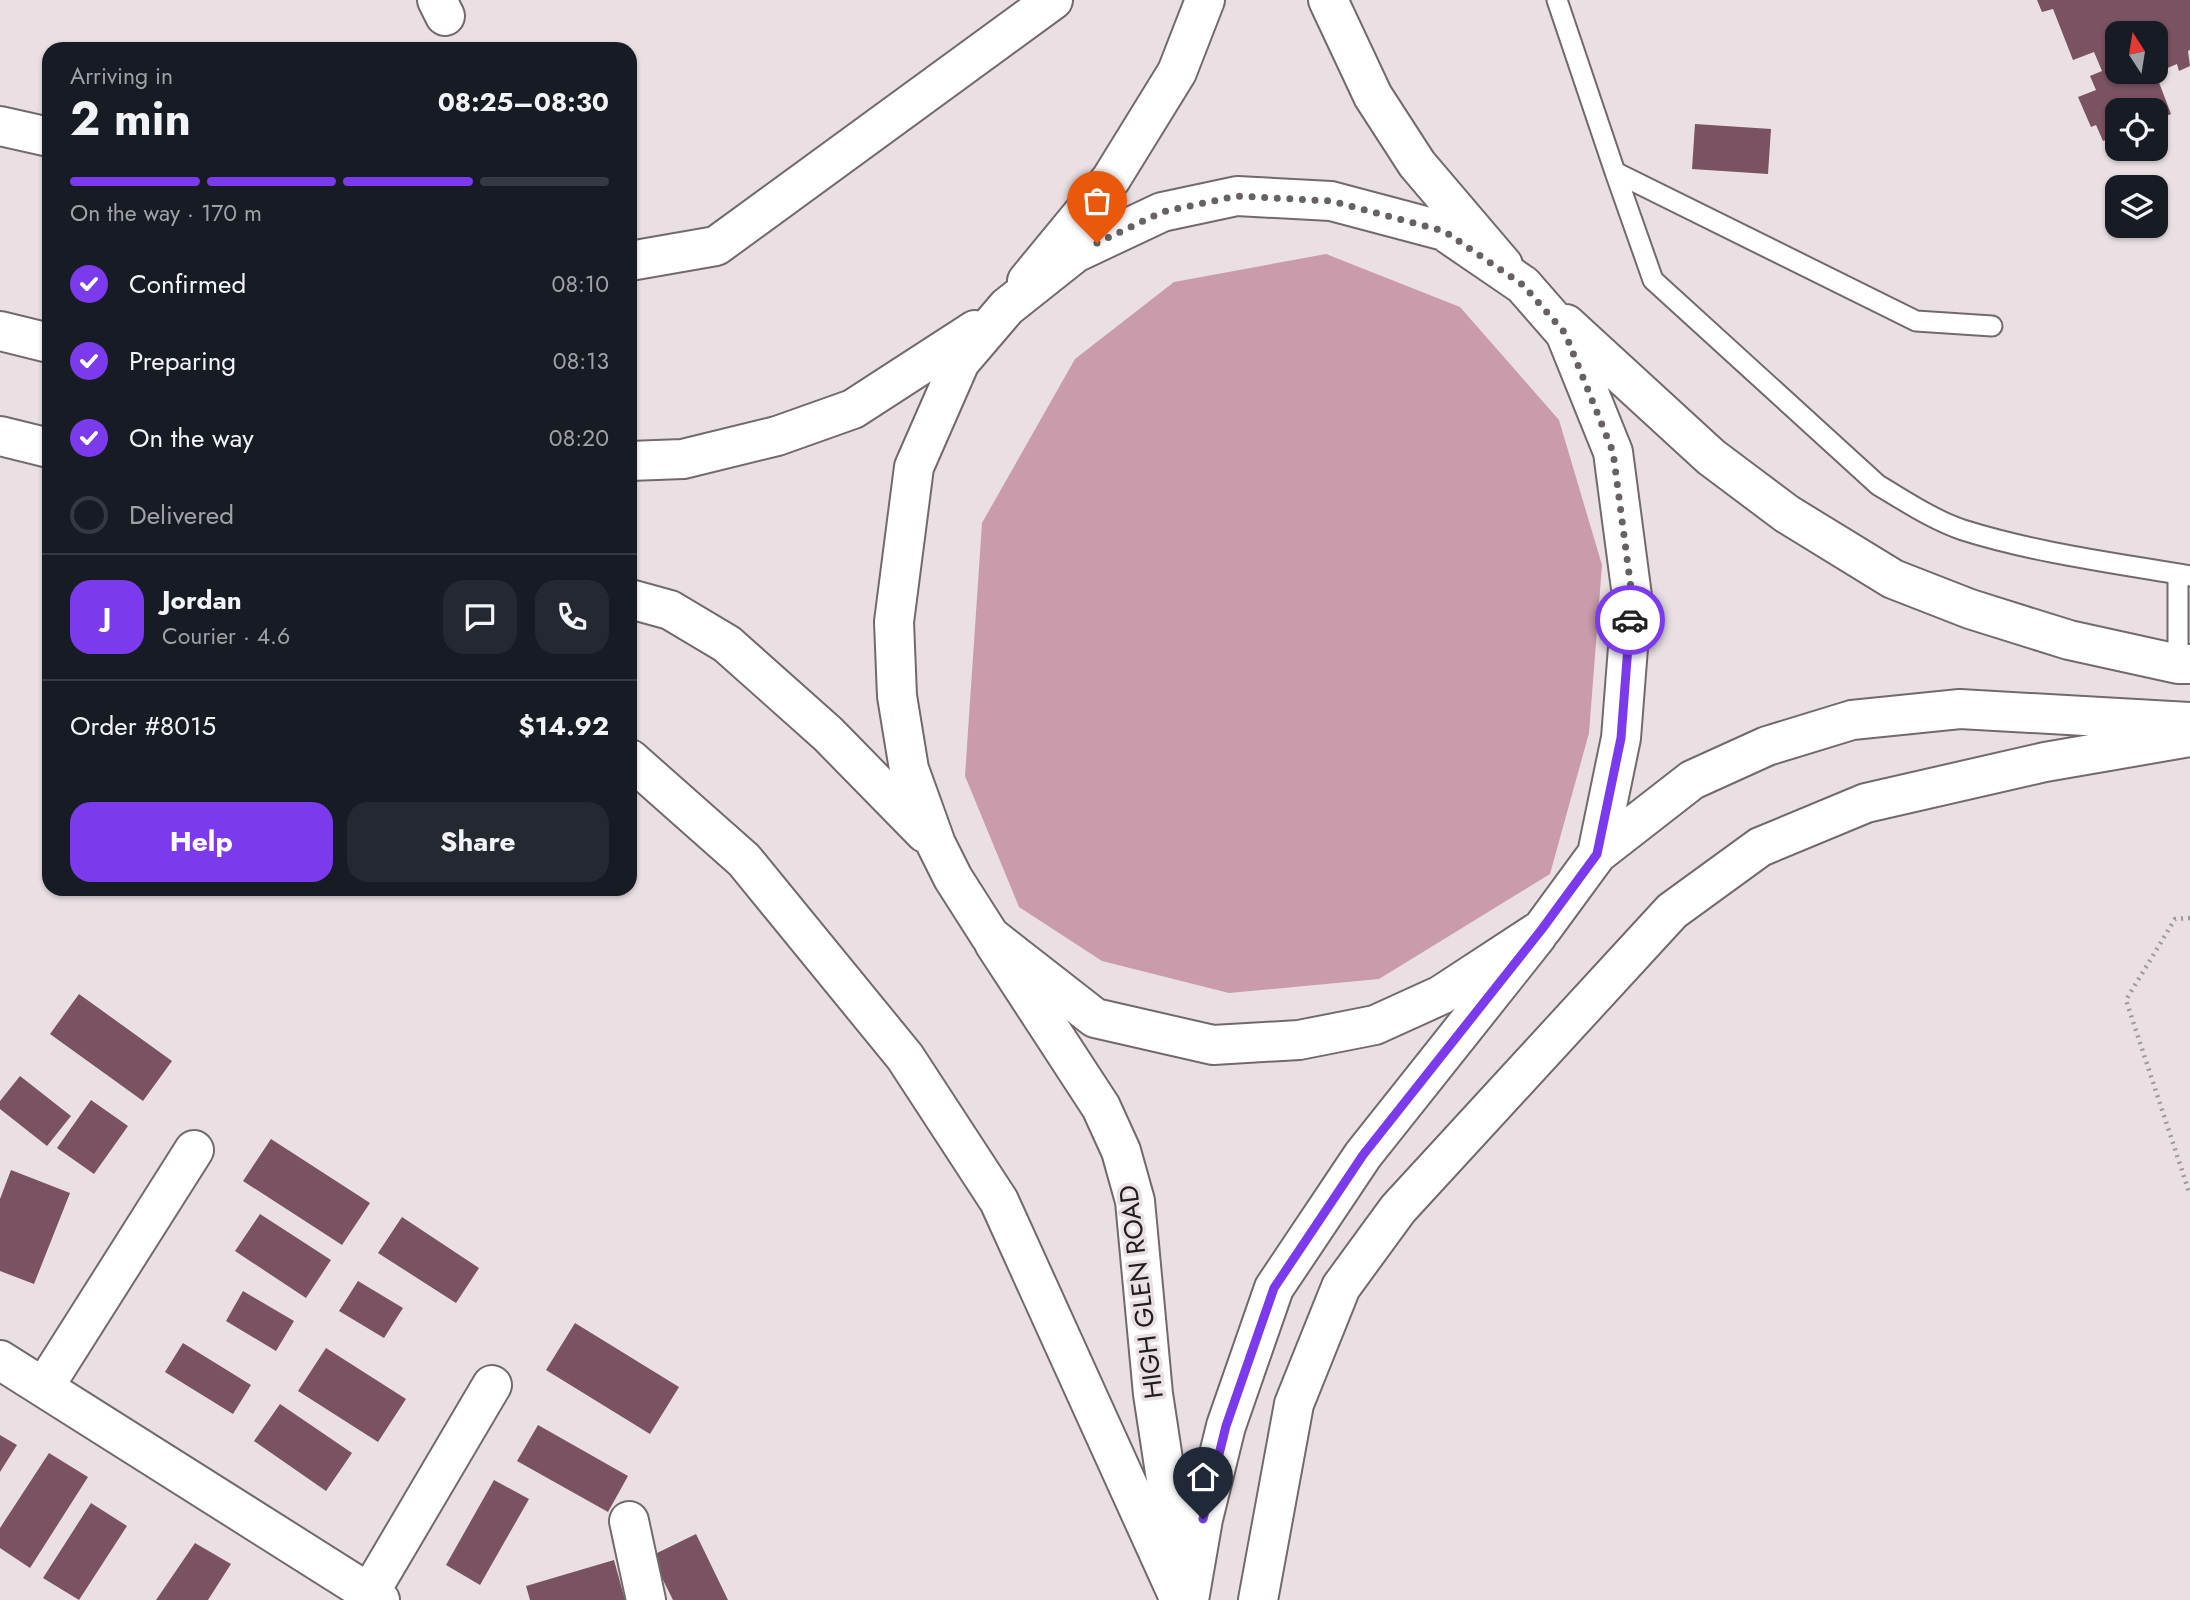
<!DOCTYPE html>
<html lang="en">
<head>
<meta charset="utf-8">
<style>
	body { margin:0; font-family:Jost,sans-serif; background:#242831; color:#f1f3f6; height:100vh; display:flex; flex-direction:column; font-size:26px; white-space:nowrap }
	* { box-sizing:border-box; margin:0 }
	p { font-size:23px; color:#9ea1a6 }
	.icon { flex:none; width:38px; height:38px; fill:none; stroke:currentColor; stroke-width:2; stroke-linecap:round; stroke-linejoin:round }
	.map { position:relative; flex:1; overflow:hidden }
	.sheet { position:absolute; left:42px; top:42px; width:595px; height:854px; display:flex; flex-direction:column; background:#171b24; border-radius:21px; box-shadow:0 2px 5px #0004 }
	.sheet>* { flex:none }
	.needle { width:46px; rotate:348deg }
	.buttons { position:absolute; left:2105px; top:21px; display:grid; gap:14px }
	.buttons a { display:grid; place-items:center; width:63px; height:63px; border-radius:14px; background:#171b24; box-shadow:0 2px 5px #0004; font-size:35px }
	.pin { position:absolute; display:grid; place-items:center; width:60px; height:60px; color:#fff; margin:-72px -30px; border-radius:50% 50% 50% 0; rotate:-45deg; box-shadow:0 0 7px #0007 }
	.pin .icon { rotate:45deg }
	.courier { position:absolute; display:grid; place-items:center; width:70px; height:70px; margin:-35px; border:5px solid #7c3aed; border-radius:50%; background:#fff; color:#222; box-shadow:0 2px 9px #0007 }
	.summary em { font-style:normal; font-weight:700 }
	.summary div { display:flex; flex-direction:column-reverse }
	.summary { display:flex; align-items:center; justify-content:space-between; height:119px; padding:0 28px }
	h1 { font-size:46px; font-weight:700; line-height:52px }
	.bar { display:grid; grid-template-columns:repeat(4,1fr); gap:10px 7px; align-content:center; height:84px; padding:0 28px }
	.bar i { height:9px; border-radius:5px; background:#363941 }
	.bar .active { background:#7c3aed }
	.bar p { grid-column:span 4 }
	.line { display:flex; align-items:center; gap:18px; padding:0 28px; border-top:2px solid #363941 }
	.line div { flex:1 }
	.round { display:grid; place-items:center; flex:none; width:74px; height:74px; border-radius:21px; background:#242831 }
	ol { padding:0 28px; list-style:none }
	li { display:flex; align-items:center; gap:21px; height:77px }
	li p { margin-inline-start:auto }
	li .icon { padding:7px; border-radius:50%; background:#7c3aed; color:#fff; stroke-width:4 }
	li:last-child { color:#9ea1a6 }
	li i { width:38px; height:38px; border:4px solid #363941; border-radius:50% }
	.action { display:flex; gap:14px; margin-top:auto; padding:14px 28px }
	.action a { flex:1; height:80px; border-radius:21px; background:#7c3aed; color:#fff; font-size:28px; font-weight:700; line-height:80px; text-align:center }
	.action a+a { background:#242831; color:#f1f3f6 }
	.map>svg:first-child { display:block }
	.forest { fill:#c99bab }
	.building { fill:#7b5261 }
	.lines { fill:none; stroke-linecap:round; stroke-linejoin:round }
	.service-casing { stroke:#72696b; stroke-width:23 }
	.minor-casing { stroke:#72696b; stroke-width:42 }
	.primary-casing { stroke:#72696b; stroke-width:42 }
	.trunk-casing { stroke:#72696b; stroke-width:42 }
	.path { stroke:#9f989a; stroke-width:4.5; stroke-dasharray:2 5; stroke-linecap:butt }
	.service { stroke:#fff; stroke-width:19 }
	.minor { stroke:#fff; stroke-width:38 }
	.primary { stroke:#fff; stroke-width:38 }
	.trunk { stroke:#fff; stroke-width:38 }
	.done { stroke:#676163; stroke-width:7; stroke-dasharray:0 12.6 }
	.route { stroke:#7c3aed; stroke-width:9 }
	.labels { text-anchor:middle; stroke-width:7; stroke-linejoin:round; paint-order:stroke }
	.street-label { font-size:26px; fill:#201d1e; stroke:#eae0e3 }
</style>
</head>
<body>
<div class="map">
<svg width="2190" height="1600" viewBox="0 0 2190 1600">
	<rect width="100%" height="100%" fill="#eae0e3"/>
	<path class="forest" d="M1326 254 1460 307 1559 420 1602 565 1589 733 1550 874 1379 979 1229 993 1102 961 1019 907 965 776 982 523 1075 359 1174 282Z"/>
	<path class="building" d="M2037 0H2190V50L2188 51 2190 66 2179 71 2177 64 2156 73V33H2118V72H2155L2171 114 2156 120V110H2118V135L2103 141 2096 125 2091 127 2078 97 2096 90 2090 76 2102 71 2094 52 2073 60 2053 9 2042 12Z
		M1695 124 1771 129 1768 174 1692 169Z
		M79 994 172 1061 143 1101 50 1034Z
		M20 1076 71 1116 47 1146 0 1109V1101Z
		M91 1100 128 1126 94 1174 57 1148Z
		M271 1139 370 1203 342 1245 243 1181Z
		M11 1170 70 1193 34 1284 0 1271V1199Z
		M260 1214 331 1260 306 1298 235 1251Z
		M402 1217 479 1268 456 1303 378 1253Z
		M358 1281 403 1308 384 1338 339 1311Z
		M243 1291 294 1321 276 1351 226 1321Z
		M575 1323 679 1387 650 1434 546 1370Z
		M183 1343 251 1385 233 1414 165 1372Z
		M326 1348 406 1399 378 1442 298 1391Z
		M280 1404 352 1453 326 1491 254 1441Z
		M538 1425 628 1476 608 1512 517 1461Z
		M0 1435 17 1445 0 1472Z
		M49 1453 88 1477 30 1568 0 1548V1528Z
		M494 1480 529 1499 480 1585 446 1565Z
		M91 1503 127 1526 79 1600 43 1578Z
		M696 1534 728 1600H673L651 1556Z
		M195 1543 231 1564 208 1600H156Z
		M614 1560 625 1600H530L526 1586Z"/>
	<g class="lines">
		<defs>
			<path id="service" d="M1557 0 1615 172 1916 321 1992 326
				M1615 172 1653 280 1878 485C1905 501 1933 520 1963 530 2036 553 2115 563 2190 576
				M2178 664V574"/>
			<path id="minor" d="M437 0 445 16
				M1328 0 1373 96 1417 164 1503 265
				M0 126 49 137
				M630 261 716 246 1053 0
				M1027 281 1111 179 1177 72 1205 0
				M0 1360 380 1600
				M44 1387 194 1150
				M629 1521 646 1600
				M370 1592 492 1385"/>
			<path id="primary" d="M994 943 1101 1107 1121 1151 1135 1201 1153 1394 1182 1584
				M1189 1600 1203 1519 1226 1426 1274 1288 1363 1155 1537 936"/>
			<path id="trunk" d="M1237 196 1331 201 1444 231 1523 285 1565 333 1613 452 1632 596 1621 738 1597 854 1542 929 1441 995 1375 1025 1299 1040 1213 1045 1095 1018 990 936 953 878 936 844 909 769 897 696 894 622 914 467 960 362 1007 307 1075 253 1162 212Z
				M1566 324 1711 457 1787 514 1893 579 1970 609 2069 640 2178 664H2190
				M0 331 49 343
				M0 436 49 448
				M630 461 683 459 777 436 853 409 975 330
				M630 599 670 610 727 644 828 734 925 833
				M630 759 744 860 905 1057 999 1201 1180 1600
				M1597 854 1692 780 1767 746 1852 720 1960 709 2190 722
				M1258 1600 1294 1404 1341 1287 1398 1209 1672 911 1760 847 1866 803 2045 762 2190 737"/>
		</defs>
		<use href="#service" class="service-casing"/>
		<use href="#minor" class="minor-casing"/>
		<use href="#primary" class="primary-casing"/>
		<use href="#trunk" class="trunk-casing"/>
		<path class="path" d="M2190 918 2175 919 2126 1000 2190 1195"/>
		<use href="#service" class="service"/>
		<use href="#minor" class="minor"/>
		<use href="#primary" class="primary"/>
		<use href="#trunk" class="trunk"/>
	</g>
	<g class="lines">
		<path class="done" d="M1097 243 1162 212 1237 196 1331 201 1444 231 1523 285 1565 333 1613 452 1632 596 1630 620"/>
		<path class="route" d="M1203 1519 1226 1426 1274 1288 1363 1155 1542 929 1597 854 1621 738 1630 620"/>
	</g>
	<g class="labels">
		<g class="street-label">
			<text transform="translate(1141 1292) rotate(-97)" y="9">HIGH GLEN ROAD</text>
		</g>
	</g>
</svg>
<div class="buttons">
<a><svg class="needle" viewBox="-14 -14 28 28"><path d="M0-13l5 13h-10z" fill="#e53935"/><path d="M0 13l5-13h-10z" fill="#9ea1a6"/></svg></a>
<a><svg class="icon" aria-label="locate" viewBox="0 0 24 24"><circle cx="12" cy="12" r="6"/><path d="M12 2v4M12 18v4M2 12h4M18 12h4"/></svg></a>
<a><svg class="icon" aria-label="layers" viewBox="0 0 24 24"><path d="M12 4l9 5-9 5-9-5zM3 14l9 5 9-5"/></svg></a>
</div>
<div class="pin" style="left:1097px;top:243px;background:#ea580c"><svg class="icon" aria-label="bag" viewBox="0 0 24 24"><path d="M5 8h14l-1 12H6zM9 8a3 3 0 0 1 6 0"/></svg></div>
<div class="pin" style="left:1203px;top:1519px;background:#1f2937"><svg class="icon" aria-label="home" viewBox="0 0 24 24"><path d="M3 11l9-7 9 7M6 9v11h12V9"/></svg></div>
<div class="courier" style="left:1630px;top:620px"><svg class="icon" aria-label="car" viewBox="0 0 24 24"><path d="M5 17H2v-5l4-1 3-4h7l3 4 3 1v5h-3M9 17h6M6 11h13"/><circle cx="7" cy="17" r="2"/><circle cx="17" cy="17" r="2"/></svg></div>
<section class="sheet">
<div class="summary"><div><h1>2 min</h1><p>Arriving in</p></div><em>08:25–08:30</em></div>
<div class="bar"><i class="active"></i><i class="active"></i><i class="active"></i><i></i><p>On the way · 170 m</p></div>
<ol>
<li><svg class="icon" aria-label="check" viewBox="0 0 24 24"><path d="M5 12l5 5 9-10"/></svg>Confirmed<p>08:10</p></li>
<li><svg class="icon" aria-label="check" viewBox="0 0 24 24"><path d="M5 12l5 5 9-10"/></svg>Preparing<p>08:13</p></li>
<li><svg class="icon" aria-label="check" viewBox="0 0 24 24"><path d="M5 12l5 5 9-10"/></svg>On the way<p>08:20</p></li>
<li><i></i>Delivered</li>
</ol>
<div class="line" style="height:126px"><b class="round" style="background:#7c3aed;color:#fff">J</b><div><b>Jordan</b><p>Courier · 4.6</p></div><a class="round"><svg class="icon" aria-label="chat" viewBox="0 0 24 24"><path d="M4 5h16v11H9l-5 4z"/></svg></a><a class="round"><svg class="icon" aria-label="phone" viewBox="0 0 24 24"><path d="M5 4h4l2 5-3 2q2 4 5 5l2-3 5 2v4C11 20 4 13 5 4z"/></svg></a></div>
<div class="line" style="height:91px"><div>Order #8015</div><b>$14.92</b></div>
<div class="action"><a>Help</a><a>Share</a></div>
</section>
</div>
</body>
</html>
